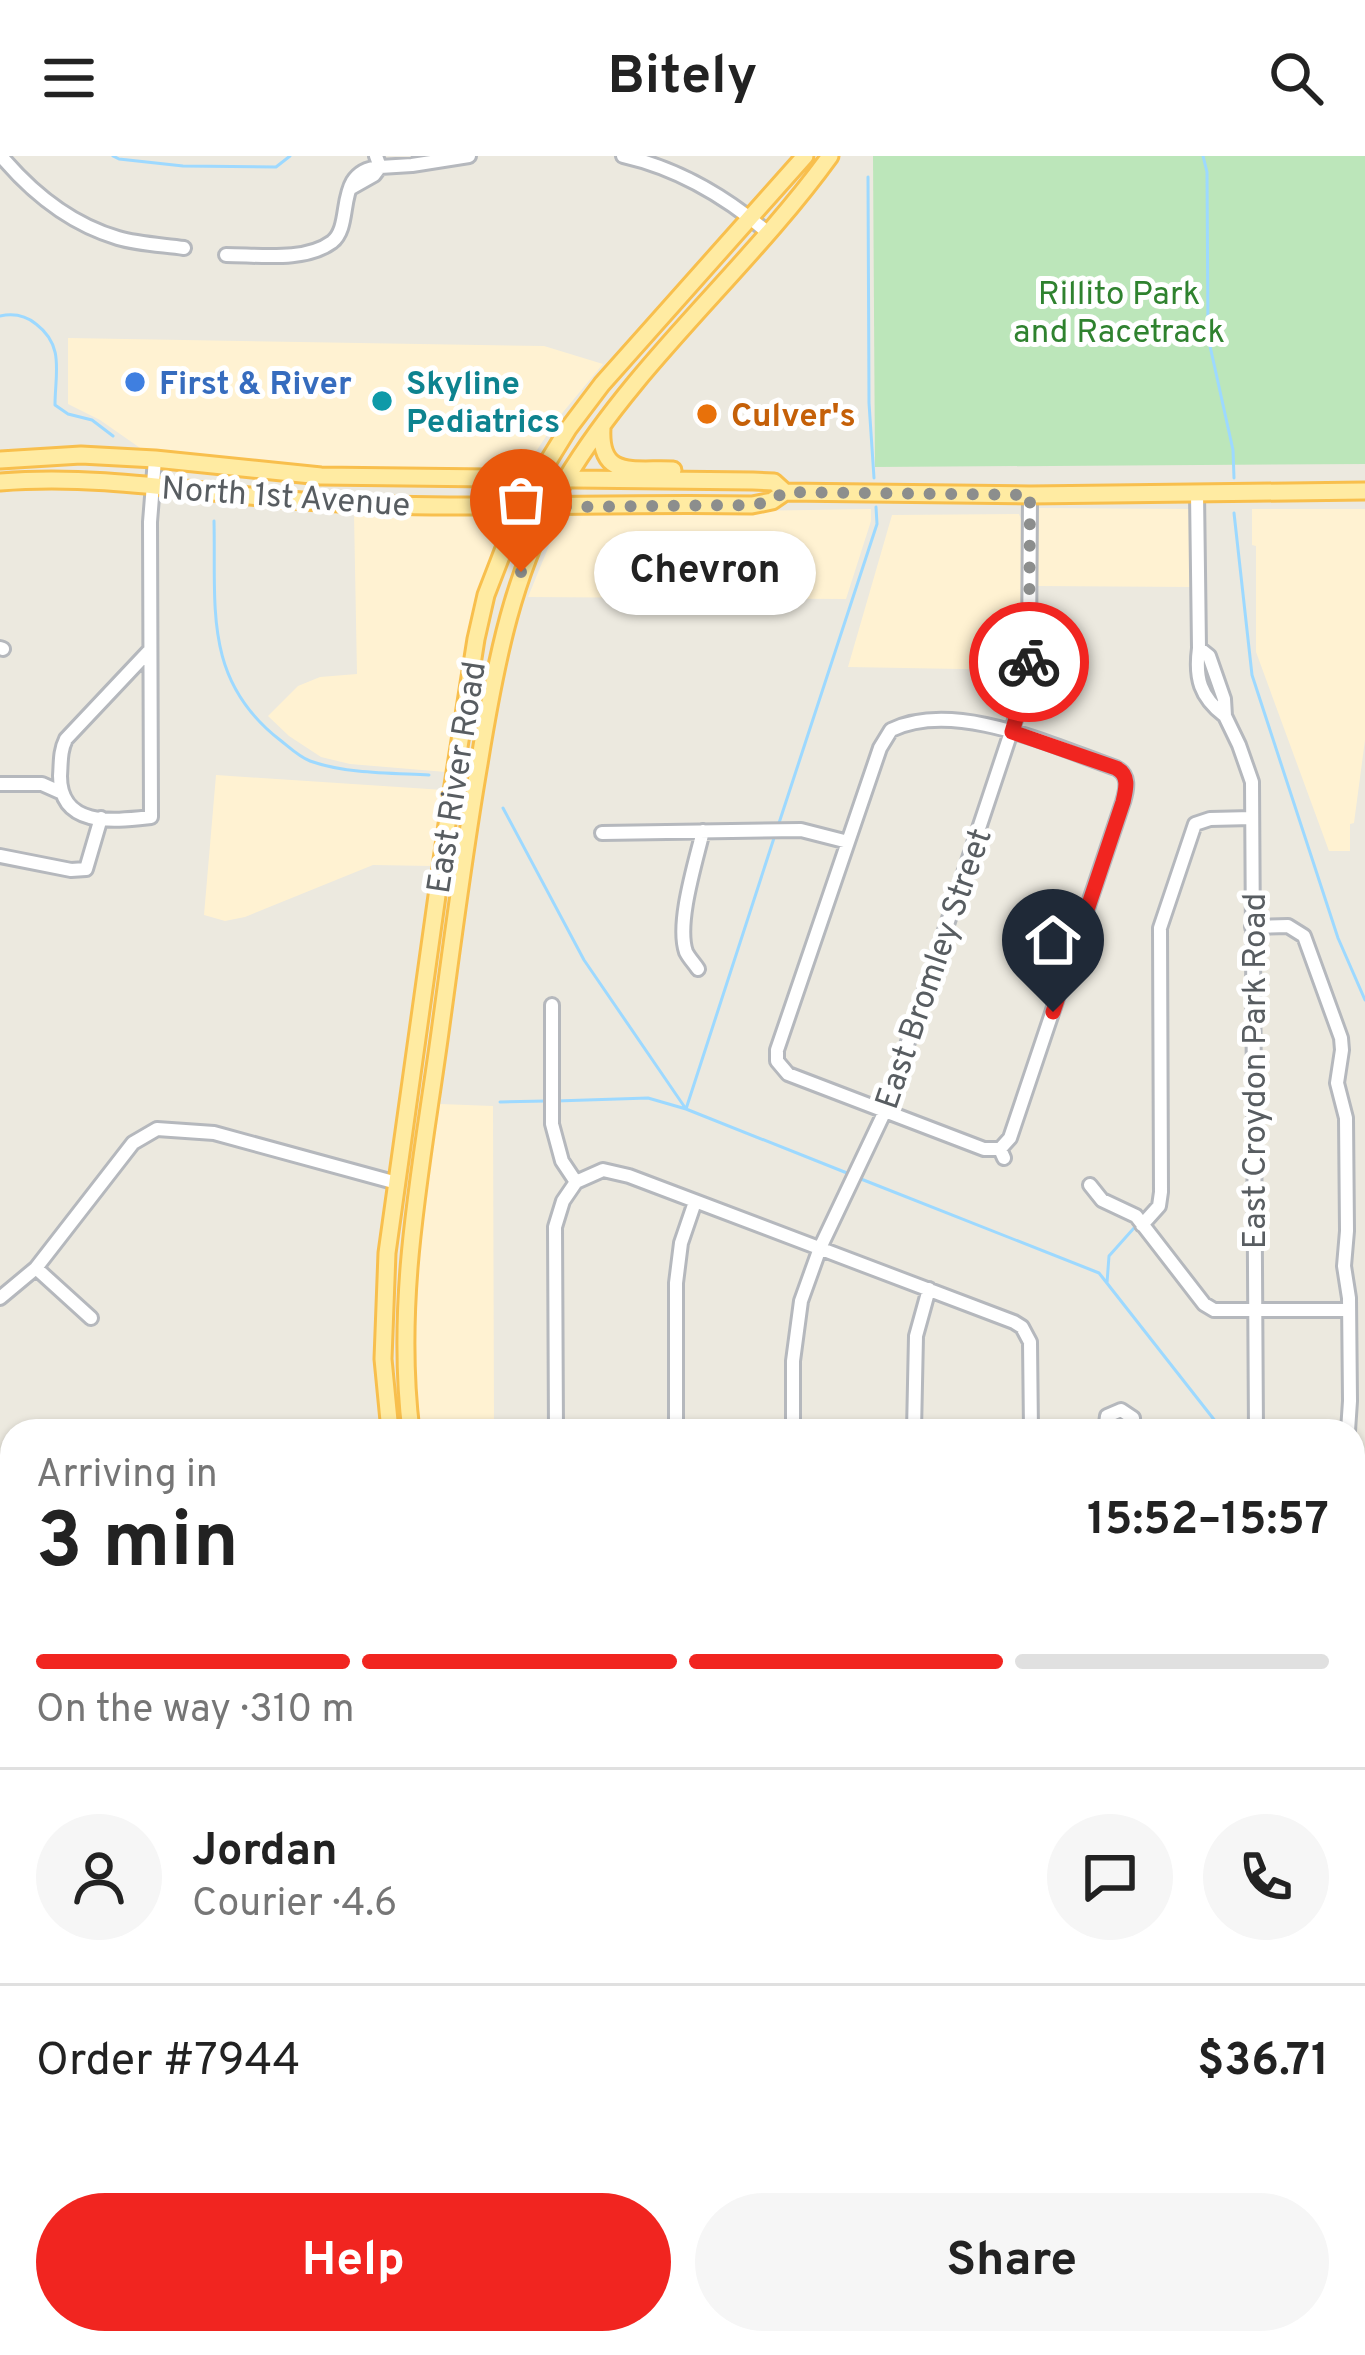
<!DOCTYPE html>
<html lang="en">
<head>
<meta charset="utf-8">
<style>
	body { margin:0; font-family:Overpass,sans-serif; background:#f6f6f6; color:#222; height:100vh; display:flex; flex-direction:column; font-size:45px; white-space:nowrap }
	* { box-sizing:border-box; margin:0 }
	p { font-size:39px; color:#767676 }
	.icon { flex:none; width:66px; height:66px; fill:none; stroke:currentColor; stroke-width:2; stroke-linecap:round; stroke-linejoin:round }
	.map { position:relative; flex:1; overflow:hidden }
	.drawer { position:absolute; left:0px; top:1263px; width:1365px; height:936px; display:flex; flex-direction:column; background:#fff; border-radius:36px 36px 0 0; box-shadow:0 3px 9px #0004 }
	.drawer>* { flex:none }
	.pin { position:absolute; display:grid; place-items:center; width:102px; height:102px; color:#fff; margin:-123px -51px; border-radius:50% 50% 50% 0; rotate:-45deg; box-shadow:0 0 12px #0007 }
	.pin .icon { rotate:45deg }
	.courier { position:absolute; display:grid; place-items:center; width:120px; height:120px; margin:-60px; border:9px solid #f12520; border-radius:50%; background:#fff; color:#222; box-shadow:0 3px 15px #0007 }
	.bubble { position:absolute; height:84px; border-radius:42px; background:#fff; box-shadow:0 3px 9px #0004; font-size:39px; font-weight:700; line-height:84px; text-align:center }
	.head em { font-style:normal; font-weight:700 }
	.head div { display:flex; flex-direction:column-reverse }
	.head { display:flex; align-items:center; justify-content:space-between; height:204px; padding:0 36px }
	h1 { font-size:78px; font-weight:700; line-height:90px }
	.bar { display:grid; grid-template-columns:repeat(4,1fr); gap:18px 12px; align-content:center; height:144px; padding:0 36px }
	.bar i { height:15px; border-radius:9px; background:#e0e0e0 }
	.bar .current { background:#f12520 }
	.bar p { grid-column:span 4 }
	.line { display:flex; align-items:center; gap:30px; padding:0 36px; border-top:3px solid #e0e0e0 }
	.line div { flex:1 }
	.round { display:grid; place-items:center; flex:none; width:126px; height:126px; border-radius:63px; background:#f6f6f6 }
	.button { display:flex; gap:24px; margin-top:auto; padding:24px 36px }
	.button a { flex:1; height:138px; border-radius:72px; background:#f12520; color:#fff; font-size:48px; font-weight:700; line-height:138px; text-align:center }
	.button a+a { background:#f6f6f6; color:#222 }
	header { display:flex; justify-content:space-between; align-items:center; height:156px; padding:0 36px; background:#fff; font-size:54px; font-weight:700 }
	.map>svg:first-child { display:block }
	.commercial { fill:#fff2d2 }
	.green { fill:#bce6ba }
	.water { fill:#9dd9ff }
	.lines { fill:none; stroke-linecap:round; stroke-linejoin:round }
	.stream { stroke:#9dd9ff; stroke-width:3 }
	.minor-casing { stroke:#b5b8bd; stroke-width:18 }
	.major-casing { stroke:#f8bf4d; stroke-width:21 }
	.minor { stroke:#fff; stroke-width:12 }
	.major { stroke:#ffeba2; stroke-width:15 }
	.done { stroke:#8c8e8d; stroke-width:12; stroke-dasharray:0 21.6 }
	.route { stroke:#f12520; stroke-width:15 }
	.shop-dot { fill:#3f7fe0; stroke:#fff; stroke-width:4.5 }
	.culture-dot { fill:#0f9aa8; stroke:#fff; stroke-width:4.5 }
	.food-dot { fill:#e8710a; stroke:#fff; stroke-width:4.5 }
	.labels { text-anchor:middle; stroke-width:10; stroke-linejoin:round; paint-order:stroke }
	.park-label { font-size:33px; fill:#2f822f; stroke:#fff }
	.shop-label { font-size:33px; font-weight:bold; fill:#366cbe; stroke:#fff; text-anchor:start }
	.culture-label { font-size:33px; font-weight:bold; fill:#0d838f; stroke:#fff; text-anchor:start }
	.food-label { font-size:33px; font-weight:bold; fill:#c56008; stroke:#fff; text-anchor:start }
	.street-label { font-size:33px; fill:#585d61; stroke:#fff }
</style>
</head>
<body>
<header><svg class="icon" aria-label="menu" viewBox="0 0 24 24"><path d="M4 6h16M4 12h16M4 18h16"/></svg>Bitely<svg class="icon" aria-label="search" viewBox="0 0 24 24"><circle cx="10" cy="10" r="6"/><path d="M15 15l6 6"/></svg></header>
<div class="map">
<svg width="1365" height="2199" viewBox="0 0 1365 2199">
	<rect width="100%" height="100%" fill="#ece9df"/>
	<path class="commercial" d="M68 182 544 190 603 208 559 261 523 315 322 312 143 294 100 264 68 248Z
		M1038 352 1191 353V431L1038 430Z
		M871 353V365L846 443 528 441 562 358Z
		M1252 353H1365V584L1354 667 1350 668V695H1329L1256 496V390L1252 389Z
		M504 357 479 434 469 476 446 616 350 608 321 601 289 580 268 560 298 530 320 521 357 518 354 358Z
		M1019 358 1022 366 1023 514 848 511 892 359Z
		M216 619 444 634 432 710 373 709 245 761 225 765 204 759Z
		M440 948 493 950 494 1275H420L413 1192V1146L417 1093Z
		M1365 1853V2199H1150L1153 2187H1353V1869Z"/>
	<path class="green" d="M873 0H1365V308L875 311Z"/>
	<path class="water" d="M1365 1529V1847L1353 1862V1565Z
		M906 2187H1104L1094 2199H895Z"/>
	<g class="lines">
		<path class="stream" d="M113 0 119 3 183 10 276 11 290 0
			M1203 0 1207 16 1208 181 1233 294 1234 322
			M868 21 869 247 874 322
			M0 160C14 157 25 159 36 168 65 190 55 217 55 249L68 258 92 264 113 280
			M1234 357 1252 519 1338 782 1365 844
			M214 365C216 452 203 524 280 584 289 591 299 601 310 605 347 618 391 617 429 619
			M503 652 584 804 686 953 852 1019
			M779 667 877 368 876 351
			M556 945 648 942 686 953 774 682
			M500 946 546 945
			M861 1023 1099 1117 1223 1275
			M1107 1127 1109 1100 1134 1072
			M0 1602 12 1600
			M868 2187 872 2199"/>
		<defs>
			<path id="minor" d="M1 0C33 38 70 68 118 82 138 88 163 89 184 92
				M376 0 380 11 412 9 469 0
				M623 0C676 12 726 41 767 76
				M226 99C258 99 305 106 332 86 355 68 332 15 380 11L374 19 351 32
				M1197 337 1199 492C1195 522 1200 541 1225 560
				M0 492 3 493
				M1199 492 1209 500 1224 543 1225 560 1239 589 1252 626 1256 1275
				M148 496 66 583C60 595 61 606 60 620 60 672 114 665 151 661L150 366 155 303
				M891 574C955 543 1053 590 1116 612 1130 619 1127 633 1123 646L1010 982 1000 993 1004 1002
				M891 574 880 592 777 894V905L788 918 984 993H1000
				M0 628H42L60 636
				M602 677 801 674 848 686
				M0 700 71 714 86 713 101 662
				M1252 771 1288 770 1304 780 1341 882 1342 894 1337 927 1346 962 1347 1075 1344 1110 1349 1142 1350 1245 1348 1275
				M698 813C694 807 689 802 686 796 676 767 696 705 703 675
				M552 849V968L562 1005 576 1026
				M576 1026 603 1014 629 1020 1014 1166 1022 1171 1030 1186 1031 1275
				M1090 1029 1102 1044 1136 1060 1204 1148 1214 1154H1349
				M1142 1069 1159 1050 1161 1036 1160 772 1195 668 1210 663 1252 662
				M36 1112 91 1162
				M0 1142 36 1112 133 987 157 973 214 977 397 1027
				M556 1275 555 1071 563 1045 576 1026
				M676 1275V1127L681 1087 695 1046
				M793 1275V1205L801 1145 820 1092 885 955 1021 546 1029 503 1030 339
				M914 1275 916 1180 929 1133
				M1105 1275 1107 1260 1121 1254 1133 1262 1134 1275
				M1353 1888 1365 1871
				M408 2187 453 2199
				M486 2199 493 2187
				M582 2199 590 2187
				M681 2199 690 2187
				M787 2199 798 2187
				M1162 2199 1164 2187"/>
			<path id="major" d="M602 272C599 324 635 312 673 314
				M0 304 81 299 155 303 321 320 753 325 774 326 785 336 1030 339 1365 335
				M0 326C108 317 213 340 320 346 464 355 608 346 752 349L772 345 785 336
				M390 1275 383 1203 387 1097 448 661 476 483 486 439 520 351 568 273 602 228 805 0
				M411 1275C394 1138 423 1004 441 869 453 782 464 695 479 608 495 509 513 411 566 323 638 204 749 112 830 0
				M1353 1529 1365 1528
				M1353 1548 1365 1546
				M231 2199 234 2187
				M253 2199 256 2187"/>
		</defs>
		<use href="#minor" class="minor-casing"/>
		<use href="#major" class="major-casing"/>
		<use href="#minor" class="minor"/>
		<use href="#major" class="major"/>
	</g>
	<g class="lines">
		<path class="done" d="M521 416 551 351 752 349 772 345 784 336 1030 339 1029 506"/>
		<path class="route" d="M1029 506 1021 546 1012 576 1116 612C1130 619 1126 633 1123 646L1053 856"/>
	</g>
	<circle class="shop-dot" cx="135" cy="226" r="12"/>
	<circle class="culture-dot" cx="382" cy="245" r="12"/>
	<circle class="food-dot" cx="707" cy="258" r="12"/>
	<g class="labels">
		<g class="park-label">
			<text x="1119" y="148">Rillito Park<tspan x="1119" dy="38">and Racetrack</tspan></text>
		</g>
		<g class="shop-label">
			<text x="159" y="238">First &amp; River</text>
		</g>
		<g class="culture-label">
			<text x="406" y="238">Skyline<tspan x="406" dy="38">Pediatrics</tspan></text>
		</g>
		<g class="food-label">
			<text x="731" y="270">Culver's</text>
		</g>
		<g class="street-label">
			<text transform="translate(286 339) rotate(4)" y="12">North 1st Avenue</text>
			<text transform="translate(455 621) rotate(-81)" y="12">East River Road</text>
			<text transform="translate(932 812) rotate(-71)" y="12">East Bromley Street</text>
			<text transform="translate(1253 915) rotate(-90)" y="12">East Croydon Park Road</text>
		</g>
	</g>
</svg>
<div class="pin" style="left:521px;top:416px;background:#ea580c"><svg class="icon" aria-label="bag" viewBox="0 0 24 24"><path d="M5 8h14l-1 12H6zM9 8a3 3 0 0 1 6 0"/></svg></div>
<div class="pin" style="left:1053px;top:856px;background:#1f2937"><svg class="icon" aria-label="home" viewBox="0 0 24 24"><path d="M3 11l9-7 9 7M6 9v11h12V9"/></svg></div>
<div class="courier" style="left:1029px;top:506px"><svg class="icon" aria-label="bike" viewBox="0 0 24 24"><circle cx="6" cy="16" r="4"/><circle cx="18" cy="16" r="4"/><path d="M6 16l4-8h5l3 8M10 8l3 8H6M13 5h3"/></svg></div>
<div class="bubble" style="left:594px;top:375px;width:222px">Chevron</div>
<section class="drawer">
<div class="head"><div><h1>3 min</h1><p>Arriving in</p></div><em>15:52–15:57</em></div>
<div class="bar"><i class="current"></i><i class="current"></i><i class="current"></i><i></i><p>On the way · 310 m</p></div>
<div class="line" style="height:216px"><a class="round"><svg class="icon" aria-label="person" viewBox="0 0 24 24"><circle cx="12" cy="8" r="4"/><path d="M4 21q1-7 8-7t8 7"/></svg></a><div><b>Jordan</b><p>Courier · 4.6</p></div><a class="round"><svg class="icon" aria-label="chat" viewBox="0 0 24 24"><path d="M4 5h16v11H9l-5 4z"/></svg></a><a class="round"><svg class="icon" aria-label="phone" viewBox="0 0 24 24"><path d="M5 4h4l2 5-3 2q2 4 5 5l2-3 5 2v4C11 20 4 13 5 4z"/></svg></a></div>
<div class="line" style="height:156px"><div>Order #7944</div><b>$36.71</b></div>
<div class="button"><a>Help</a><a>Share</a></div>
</section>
</div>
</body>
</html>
